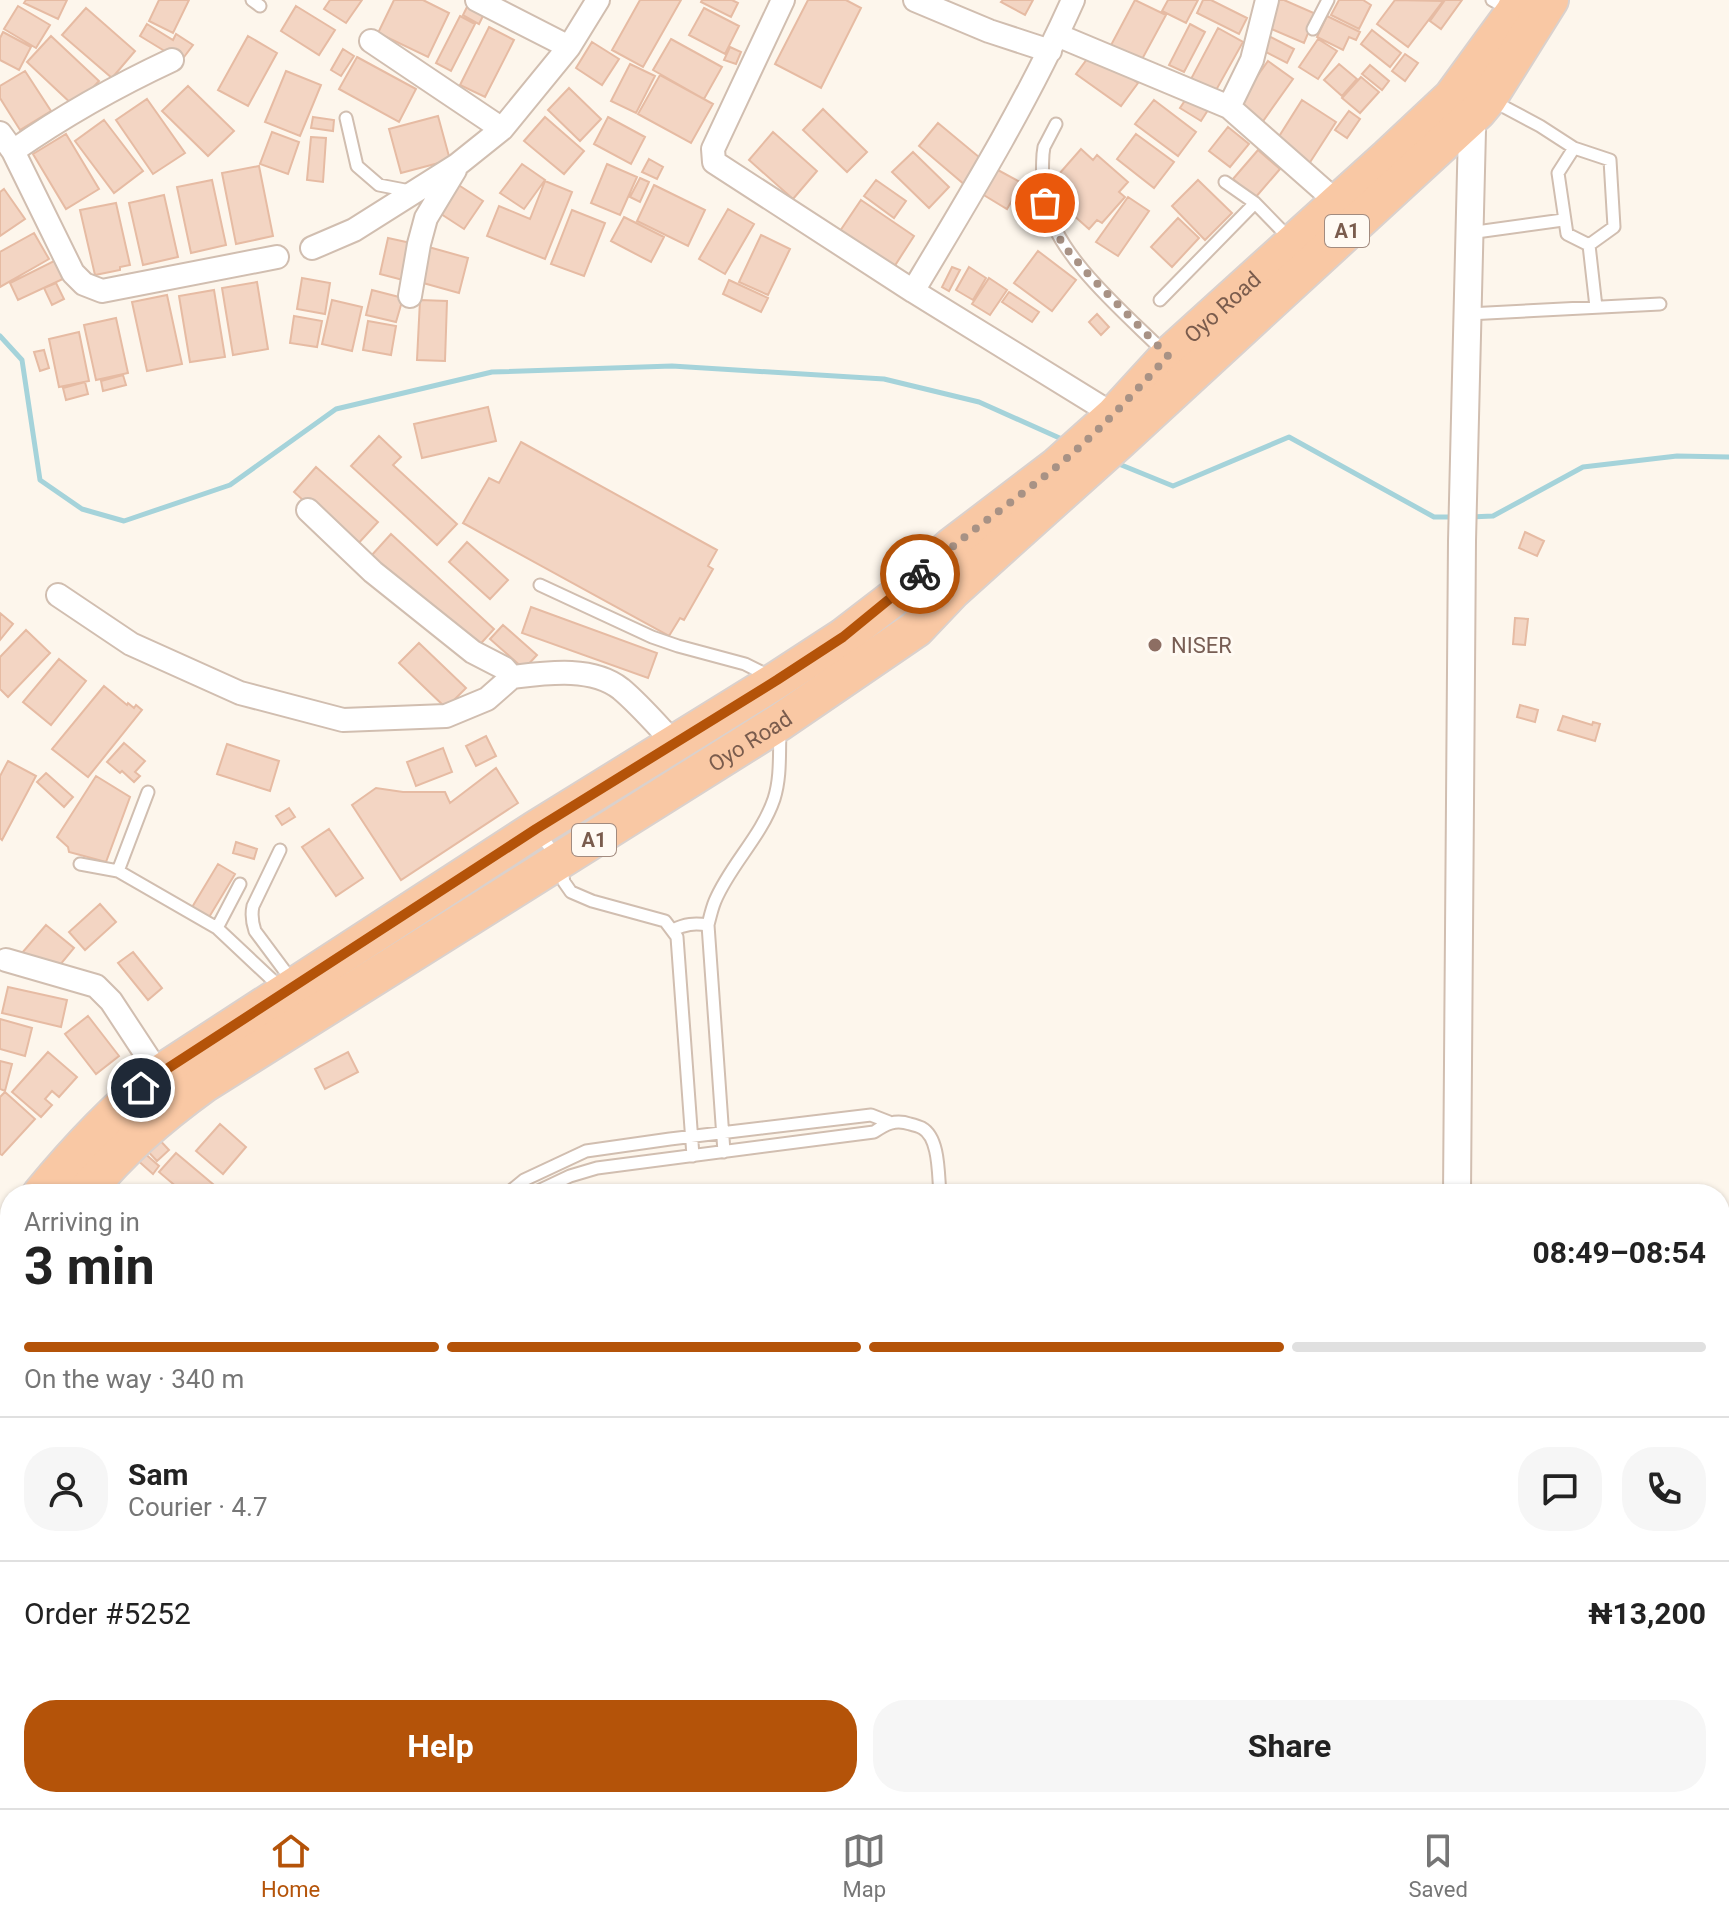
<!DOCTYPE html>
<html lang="en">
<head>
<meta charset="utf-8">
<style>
	body { margin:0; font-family:Roboto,sans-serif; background:#f6f6f6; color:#222; height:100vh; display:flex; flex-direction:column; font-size:30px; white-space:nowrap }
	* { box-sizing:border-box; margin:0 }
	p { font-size:26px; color:#767676 }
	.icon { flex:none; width:44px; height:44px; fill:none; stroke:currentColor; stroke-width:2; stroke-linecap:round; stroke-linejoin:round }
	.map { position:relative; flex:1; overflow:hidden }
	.drawer { position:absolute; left:0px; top:1184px; width:1730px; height:624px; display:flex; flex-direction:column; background:#fff; border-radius:32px 32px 0 0; box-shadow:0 2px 6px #0004 }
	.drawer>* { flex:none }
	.pin { position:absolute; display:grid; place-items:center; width:68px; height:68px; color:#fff; margin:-34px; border:4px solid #fff; border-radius:50%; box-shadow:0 2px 8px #0007 }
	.courier { position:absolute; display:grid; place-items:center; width:80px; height:80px; margin:-40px; border:6px solid #b45309; border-radius:50%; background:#fff; color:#222; box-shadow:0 2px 10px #0007 }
	.summary em { font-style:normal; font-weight:700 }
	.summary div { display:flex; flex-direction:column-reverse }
	.summary { display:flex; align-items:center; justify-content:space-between; height:136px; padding:0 24px }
	h1 { font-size:52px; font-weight:700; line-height:60px }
	.bar { display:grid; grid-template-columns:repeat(4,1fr); gap:12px 8px; align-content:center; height:96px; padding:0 24px }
	.bar i { height:10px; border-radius:6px; background:#e0e0e0 }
	.bar .active { background:#b45309 }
	.bar p { grid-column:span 4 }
	.line { display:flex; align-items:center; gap:20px; padding:0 24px; border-top:2px solid #e0e0e0 }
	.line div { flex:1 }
	.round { display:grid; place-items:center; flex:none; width:84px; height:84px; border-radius:32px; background:#f6f6f6 }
	.primary-button { display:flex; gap:16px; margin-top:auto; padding:16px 24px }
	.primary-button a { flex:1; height:92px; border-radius:32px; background:#b45309; color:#fff; font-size:32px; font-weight:700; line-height:92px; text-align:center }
	.primary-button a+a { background:#f6f6f6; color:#222 }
	.dock { display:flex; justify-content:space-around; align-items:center; height:112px; border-top:2px solid #e0e0e0; background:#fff; font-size:22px; color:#767676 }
	.dock a { display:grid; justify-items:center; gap:4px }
	.dock .active { color:#b45309 }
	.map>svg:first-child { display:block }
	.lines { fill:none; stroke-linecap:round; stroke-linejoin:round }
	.stream { stroke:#a5d3da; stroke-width:5 }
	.building { fill:#f3d5c3; stroke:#e6bba3; stroke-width:2 }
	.service-casing { stroke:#d1beb0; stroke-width:15 }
	.minor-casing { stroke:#d1beb0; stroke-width:26 }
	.tertiary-casing { stroke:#d1beb0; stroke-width:30 }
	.trunk-casing { stroke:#dad1cd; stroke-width:40 }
	.service { stroke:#fff; stroke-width:11 }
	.minor { stroke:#fff; stroke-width:22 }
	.tertiary { stroke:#fff; stroke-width:26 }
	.trunk { stroke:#f9c8a4; stroke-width:36 }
	.done { stroke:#a89285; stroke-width:8; stroke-dasharray:0 14.4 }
	.route { stroke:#b45309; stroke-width:10 }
	.education-dot { fill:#8d6e63; stroke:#fffaf3; stroke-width:3 }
	.labels { text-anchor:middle; stroke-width:6; stroke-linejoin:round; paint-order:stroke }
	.shield { fill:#fffaf3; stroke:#a28b7f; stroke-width:2 }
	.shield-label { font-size:20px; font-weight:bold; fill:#7a5c4d }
	.street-label { font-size:22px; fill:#7a5c4d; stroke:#fffaf3 }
	.education-label { font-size:22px; fill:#785e54; stroke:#fffaf3; text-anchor:start }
</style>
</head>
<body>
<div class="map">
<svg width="1729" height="1808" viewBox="0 0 1729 1808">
	<rect width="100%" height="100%" fill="#fdf6ec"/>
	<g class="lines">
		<path class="stream" d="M0 336 22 360 40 480 82 509 124 521 230 485 336 409 492 372 672 366 884 379 979 402 1064 440
			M1114 462 1173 486 1289 437 1434 517H1456
			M1470 517 1493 516 1583 467 1677 456 1729 457"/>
	</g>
	<path class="building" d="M26 0H67L58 19 24 3Z
		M159 0H189L173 33 149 21Z
		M330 0H362L346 23 324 9Z
		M394 0H423L449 13 428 57 378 33Z
		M640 0H681L643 67 612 50Z
		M702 0H732L738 3 731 17 701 2Z
		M808 0H846L861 8 821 88 775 64Z
		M1003 0H1033L1025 15 1001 2Z
		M1135 0 1166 15 1140 63 1110 47Z
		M1168 0H1198L1186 23 1162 11Z
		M1203 0H1211L1247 18 1239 34 1197 13Z
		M1272 0H1284L1316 14 1304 43 1262 25Z
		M1339 0H1363L1371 5 1359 29 1331 15Z
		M1395 0 1443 1 1408 47 1377 24Z
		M1445 0H1462L1441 29 1430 21Z
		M468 5 484 14 479 24 463 15Z
		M18 6 50 25 36 48 4 29Z
		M296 6 335 30 319 55 281 31Z
		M86 8 135 51 112 78 62 35Z
		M704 8 739 26 725 54 689 35Z
		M460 16 475 24 451 71 436 63Z
		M1327 16 1360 32 1356 40 1349 37 1343 50 1317 37Z
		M147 24 173 40 176 34 193 45 181 61 140 36Z
		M1190 24 1205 32 1184 72 1169 65Z
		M489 27 514 40 485 97 460 85Z
		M1218 28 1243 42 1215 92 1191 79Z
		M1372 30 1401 53 1390 67 1361 44Z
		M3 32 31 47 19 70 0 60V38Z
		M1265 34 1294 49 1287 63 1258 48Z
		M51 36 99 81 75 107 27 62Z
		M248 36 277 53 248 106 218 90Z
		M671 39 722 67 704 99 653 70Z
		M1318 39 1337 51 1318 79 1299 67Z
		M592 42 619 59 602 85 576 68Z
		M730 47 741 52 736 64 724 60Z
		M343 49 354 56 341 76 331 70Z
		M1093 51 1138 83 1121 106 1076 74Z
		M1405 54 1418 63 1405 81 1392 71Z
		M357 57 416 89 399 122 339 89Z
		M1268 61 1293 79 1261 124 1236 106Z
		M630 64 655 76 636 113 611 101Z
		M1339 64 1357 79 1342 96 1324 80Z
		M1370 65 1389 81 1382 90 1362 74Z
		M25 71 51 111 20 130 0 98V86Z
		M286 71 321 85 300 136 265 122Z
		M660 75 713 104 691 143 638 114Z
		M1361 77 1379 92 1360 113 1342 98Z
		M188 86 234 131 208 156 162 111Z
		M569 88 601 119 580 141 548 110Z
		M1188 96 1208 110 1201 121 1180 108Z
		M147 99 185 153 153 174 116 120Z
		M1154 100 1196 132 1178 156 1135 124Z
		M1302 100 1336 122 1307 167 1273 146Z
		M823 109 867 152 847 172 803 130Z
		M1349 111 1360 119 1347 138 1335 130Z
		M438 116 450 160 401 173 389 129Z
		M313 117 334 120 333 131 311 128Z
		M545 117 584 151 564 174 524 141Z
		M608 117 645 137 631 164 594 144Z
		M104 120 143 171 114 193 75 141Z
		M938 123 985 162 965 185 919 146Z
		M1228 127 1249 144 1230 167 1209 151Z
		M272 132 299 142 288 174 260 164Z
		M773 132 817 171 793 199 749 160Z
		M66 134 99 189 66 209 33 154Z
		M1136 134 1174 162 1154 188 1117 159Z
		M311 137 326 138 323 182 307 180Z
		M1081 149 1093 160 1097 155 1128 182 1119 192 1125 197 1102 223 1097 220 1089 229 1045 190Z
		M1258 150 1280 169 1255 198 1233 179Z
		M913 152 949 187 929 208 892 172Z
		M649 159 663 167 657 179 642 172Z
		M522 164 545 180 524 209 500 193Z
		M607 164 637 177 620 215 591 203Z
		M259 166 273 236 236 244 222 173Z
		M996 169 1022 183 1007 209 982 194Z
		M640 178 649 182 640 202 630 197Z
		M212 180 226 245 191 253 177 187Z
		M876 180 906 201 894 218 864 196Z
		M1198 180 1232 213 1205 240 1172 206Z
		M545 181 572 192 545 259 487 236 499 206 530 219Z
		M457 184 483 201 464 229 438 212Z
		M654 185 705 210 688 246 637 221Z
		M4 189 25 219 0 236V192Z
		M164 195 178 257 143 265 129 203Z
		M1128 197 1149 211 1118 256 1096 242Z
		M861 200 914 236 894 267 840 231Z
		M116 203 130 265 120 267V270L95 275 80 210Z
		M728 209 754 224 725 274 699 259Z
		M572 210 605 223 584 276 551 264Z
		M624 217 664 237 651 262 611 241Z
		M1178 218 1199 238 1172 267 1151 247Z
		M34 233 49 259 0 287V252Z
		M761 235 790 249 768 295 739 282Z
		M388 238 411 243 403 280 380 274Z
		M425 246 468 258 459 293 416 281Z
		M1038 251 1076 280 1052 311 1014 283Z
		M56 260 65 278 18 300 10 283Z
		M952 267 960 270 949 291 942 287Z
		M969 267 986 278 973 300 956 290Z
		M302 278 330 283 325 314 297 309Z
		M989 278 1007 290 990 315 972 304Z
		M729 280 768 298 761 312 723 294Z
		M257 282 268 349 233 355 222 288Z
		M56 283 64 299 52 305 44 288Z
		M214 290 225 357 190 362 179 296Z
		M372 290 403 298 396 322 366 315Z
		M1009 292 1039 312 1032 322 1002 302Z
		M167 295 182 364 147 371 132 302Z
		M332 300 362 307 352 351 322 344Z
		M420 300 447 301 445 361 417 360Z
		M1097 314 1109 327 1101 335 1089 322Z
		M294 316 322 321 317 347 290 343Z
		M116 318 128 373 96 380 84 325Z
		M368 321 396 326 391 355 363 350Z
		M79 332 89 381 59 387 49 339Z
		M44 350 49 368 40 371 34 352Z
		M123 375 126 385 103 391 101 381Z
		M85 382 88 394 66 400 63 388Z
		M488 407 496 441 422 458 414 424Z
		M379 436 401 457 393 465 457 524 437 545 351 466Z
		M521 442 717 550 708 566 713 569 684 620 680 618 669 636 463 523 489 478 499 483Z
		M316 467 378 522 355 547 294 492Z
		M1525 532 1544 541 1537 556 1519 548Z
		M391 534 494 629 474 651 371 556Z
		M467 542 508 580 490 599 449 562Z
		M531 607 657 653 648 678 522 633Z
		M0 613 13 624 0 640Z
		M1515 618 1528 619 1525 645 1513 644Z
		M503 625 537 655 524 669 490 639Z
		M26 630 50 653 8 697 0 689V657Z
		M419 643 466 688 446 708 399 663Z
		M59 659 86 681 51 725 23 702Z
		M104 686 127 705 128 703 134 708 136 705 142 710 88 777 52 749Z
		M1520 705 1538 710 1535 722 1517 717Z
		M1563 716 1592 725 1593 722 1600 724 1595 741 1558 730Z
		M486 736 496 756 476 766 466 746Z
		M124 743 145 761 135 772 140 776 134 782 122 771 120 773 107 762Z
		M227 744 279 761 270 791 217 774Z
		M443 748 452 772 416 786 407 762Z
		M8 761 36 776 2 840 0 838V776Z
		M496 768 518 803 401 880 352 805 376 788 403 792H445L450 803Z
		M46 773 73 797 64 807 37 782Z
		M96 776 130 797 106 862 69 852 68 847 57 837Z
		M289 808 295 817 282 825 276 816Z
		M329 829 363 878 336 896 302 847Z
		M236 842 257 849 254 859 233 853Z
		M218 864 235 874 208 919 191 909Z
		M100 904 116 922 85 950 69 932Z
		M46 925 74 948 55 971 22 953Z
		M133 952 162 988 148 1000 118 963Z
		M8 987 67 1000 61 1027 2 1013Z
		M88 1016 119 1056 96 1074 65 1034Z
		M0 1019 32 1028 25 1056 0 1049Z
		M48 1052 77 1077 59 1097 52 1091 45 1099 52 1105 41 1117 12 1092Z
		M348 1052 358 1072 325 1089 315 1069Z
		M0 1061 12 1064 5 1091 0 1089Z
		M5 1092 35 1119 2 1155 0 1154V1097Z
		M220 1124 246 1147 223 1174 196 1151Z
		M154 1134 169 1150 157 1161 142 1145Z
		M142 1151 159 1166 153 1174 135 1158Z
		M176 1153 220 1190 223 1186 232 1194H185L159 1172Z
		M10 1434V1468L0 1463V1457Z
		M1 1476 10 1481V1518L0 1513Z
		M0 1516 10 1521V1546L5 1555 0 1553Z
		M3 1555 10 1571V1588L0 1592V1556Z
		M10 1592V1622L0 1626V1596Z
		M10 1645V1683L0 1686V1648Z
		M10 1689V1722H8L0 1692Z"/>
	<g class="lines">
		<defs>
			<path id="service" d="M252 0 260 6
				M1492 0 1510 10
				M1313 29 1328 0
				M1493 101 1540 126 1574 148 1610 160 1614 227 1589 245 1596 307
				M346 118 357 166 379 185 410 191
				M1056 124 1044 147 1043 154C1042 170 1042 188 1046 204 1058 258 1126 314 1165 353
				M1574 148 1558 173 1567 234 1589 245
				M1225 182 1255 203 1291 240
				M1469 233 1563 220
				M1160 300 1255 203
				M1468 314 1660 304
				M540 585 652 637 678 646 745 664 769 676
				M539 833 560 861 564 882 571 892 592 901 665 921 677 937 693 1156
				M280 850 253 906C251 915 252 922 255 931L293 982
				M80 864 118 871 217 928 282 989
				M118 871 148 792
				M217 928 240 884
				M673 930C685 924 694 923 708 925
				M724 1152 708 925C710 917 712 908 715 901 730 865 761 837 774 799 781 777 779 754 780 731
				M507 1194 524 1180 586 1151 670 1139 871 1115 889 1122
				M532 1194 570 1176 597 1168 874 1132C886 1124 895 1119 910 1124 914 1125 918 1126 922 1128 940 1138 938 1176 940 1194
				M0 1632 10 1628
				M982 1798V1808
				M1254 1798 1258 1808
				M277 1808V1798
				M1067 1808 1069 1798"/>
			<path id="minor" d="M477 0 569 47
				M783 0 713 149 714 162 913 291 1114 415
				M915 0 989 31 1050 51
				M1057 35 1229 107 1338 203
				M371 41 502 129
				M1229 107 1252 60 1267 0
				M0 133 13 151 73 273 84 284 102 291 277 257
				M13 151C66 114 114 87 172 60
				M312 248 354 230 457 165 502 129 569 47 598 0
				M913 291C970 196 1028 101 1073 0
				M410 296 419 244 426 218 455 170
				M308 510 373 572 473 652 504 668 512 677C546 673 592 666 621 689 640 705 657 725 674 743
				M58 595 131 644 240 693 343 720 446 716 487 699 512 677
				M6 960 96 986 111 1001 159 1074 168 1083
				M0 1775 10 1792"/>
			<path id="tertiary" d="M1457 1194 1462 541 1472 130 1461 110
				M1481 1798V1808"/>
			<g id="trunk">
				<path id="s1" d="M41 1194C77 1150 115 1110 159 1074L536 829 777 680 843 637 895 597 952 546 1057 466 1114 415 1168 356 1388 157 1452 97 1514 12 1520 0"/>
				<path id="s2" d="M84 1194C123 1148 156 1119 204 1084L780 722 916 629 953 590 1119 441 1478 111 1488 99 1550 0"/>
				<path d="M0 1251 10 1236"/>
				<path d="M0 1322 10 1305"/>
			</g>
		</defs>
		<use href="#service" class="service-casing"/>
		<use href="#minor" class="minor-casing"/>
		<use href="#tertiary" class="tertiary-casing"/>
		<use href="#trunk" class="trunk-casing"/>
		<use href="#service" class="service"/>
		<use href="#minor" class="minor"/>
		<use href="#tertiary" class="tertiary"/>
		<use href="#trunk" class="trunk"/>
	</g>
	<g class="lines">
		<path class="done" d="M920 574C963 536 1010 504 1055 468 1097 434 1132 395 1168 356L1089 275 1063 245 1052 223 1045 203"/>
		<path class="route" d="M141 1088 159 1074 536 829 777 680 843 637 920 574"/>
	</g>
	<circle class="education-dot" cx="1155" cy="645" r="8"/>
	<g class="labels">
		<g class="shield">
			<rect x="1325" y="215" width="44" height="32" rx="6"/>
			<rect x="572" y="824" width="44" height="32" rx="6"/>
		</g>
		<g class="shield-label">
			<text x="1347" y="238">A1</text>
			<text x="594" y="847">A1</text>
		</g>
		<g class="street-label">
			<text dy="8" stroke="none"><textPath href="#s1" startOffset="1484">Oyo Road</textPath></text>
			<text dy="8" stroke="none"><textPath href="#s2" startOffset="808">Oyo Road</textPath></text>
		</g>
		<g class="education-label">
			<text x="1171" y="653">NISER</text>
		</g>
	</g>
</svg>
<div class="pin" style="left:1045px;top:203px;background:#ea580c"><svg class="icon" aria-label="bag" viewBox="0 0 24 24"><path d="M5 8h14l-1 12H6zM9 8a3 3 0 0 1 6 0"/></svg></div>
<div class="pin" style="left:141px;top:1088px;background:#1f2937"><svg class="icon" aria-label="home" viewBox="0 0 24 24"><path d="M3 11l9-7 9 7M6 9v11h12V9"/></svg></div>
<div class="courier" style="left:920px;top:574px"><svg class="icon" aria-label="bike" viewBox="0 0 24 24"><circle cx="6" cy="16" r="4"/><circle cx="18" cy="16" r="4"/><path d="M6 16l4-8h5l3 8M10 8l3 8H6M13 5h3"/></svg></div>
<section class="drawer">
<div class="summary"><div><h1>3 min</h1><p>Arriving in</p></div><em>08:49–08:54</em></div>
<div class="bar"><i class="active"></i><i class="active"></i><i class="active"></i><i></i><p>On the way · 340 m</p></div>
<div class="line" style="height:144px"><a class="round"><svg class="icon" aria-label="person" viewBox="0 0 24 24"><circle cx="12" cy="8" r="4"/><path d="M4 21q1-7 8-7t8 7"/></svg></a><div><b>Sam</b><p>Courier · 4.7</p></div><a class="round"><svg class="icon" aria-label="chat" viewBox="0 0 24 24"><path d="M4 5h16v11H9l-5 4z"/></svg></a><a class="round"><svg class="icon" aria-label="phone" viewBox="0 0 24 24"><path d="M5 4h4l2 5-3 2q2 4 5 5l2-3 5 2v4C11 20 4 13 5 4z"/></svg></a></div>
<div class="line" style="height:104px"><div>Order #5252</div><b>₦13,200</b></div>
<div class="primary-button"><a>Help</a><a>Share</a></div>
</section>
</div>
<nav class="dock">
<a class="active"><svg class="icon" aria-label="home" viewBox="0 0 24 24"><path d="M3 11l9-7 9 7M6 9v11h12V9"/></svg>Home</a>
<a><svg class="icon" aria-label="map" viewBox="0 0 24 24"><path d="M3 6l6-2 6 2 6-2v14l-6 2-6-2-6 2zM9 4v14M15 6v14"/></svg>Map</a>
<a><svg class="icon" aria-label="saved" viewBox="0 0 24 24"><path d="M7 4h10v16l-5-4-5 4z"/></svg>Saved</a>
</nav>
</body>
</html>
